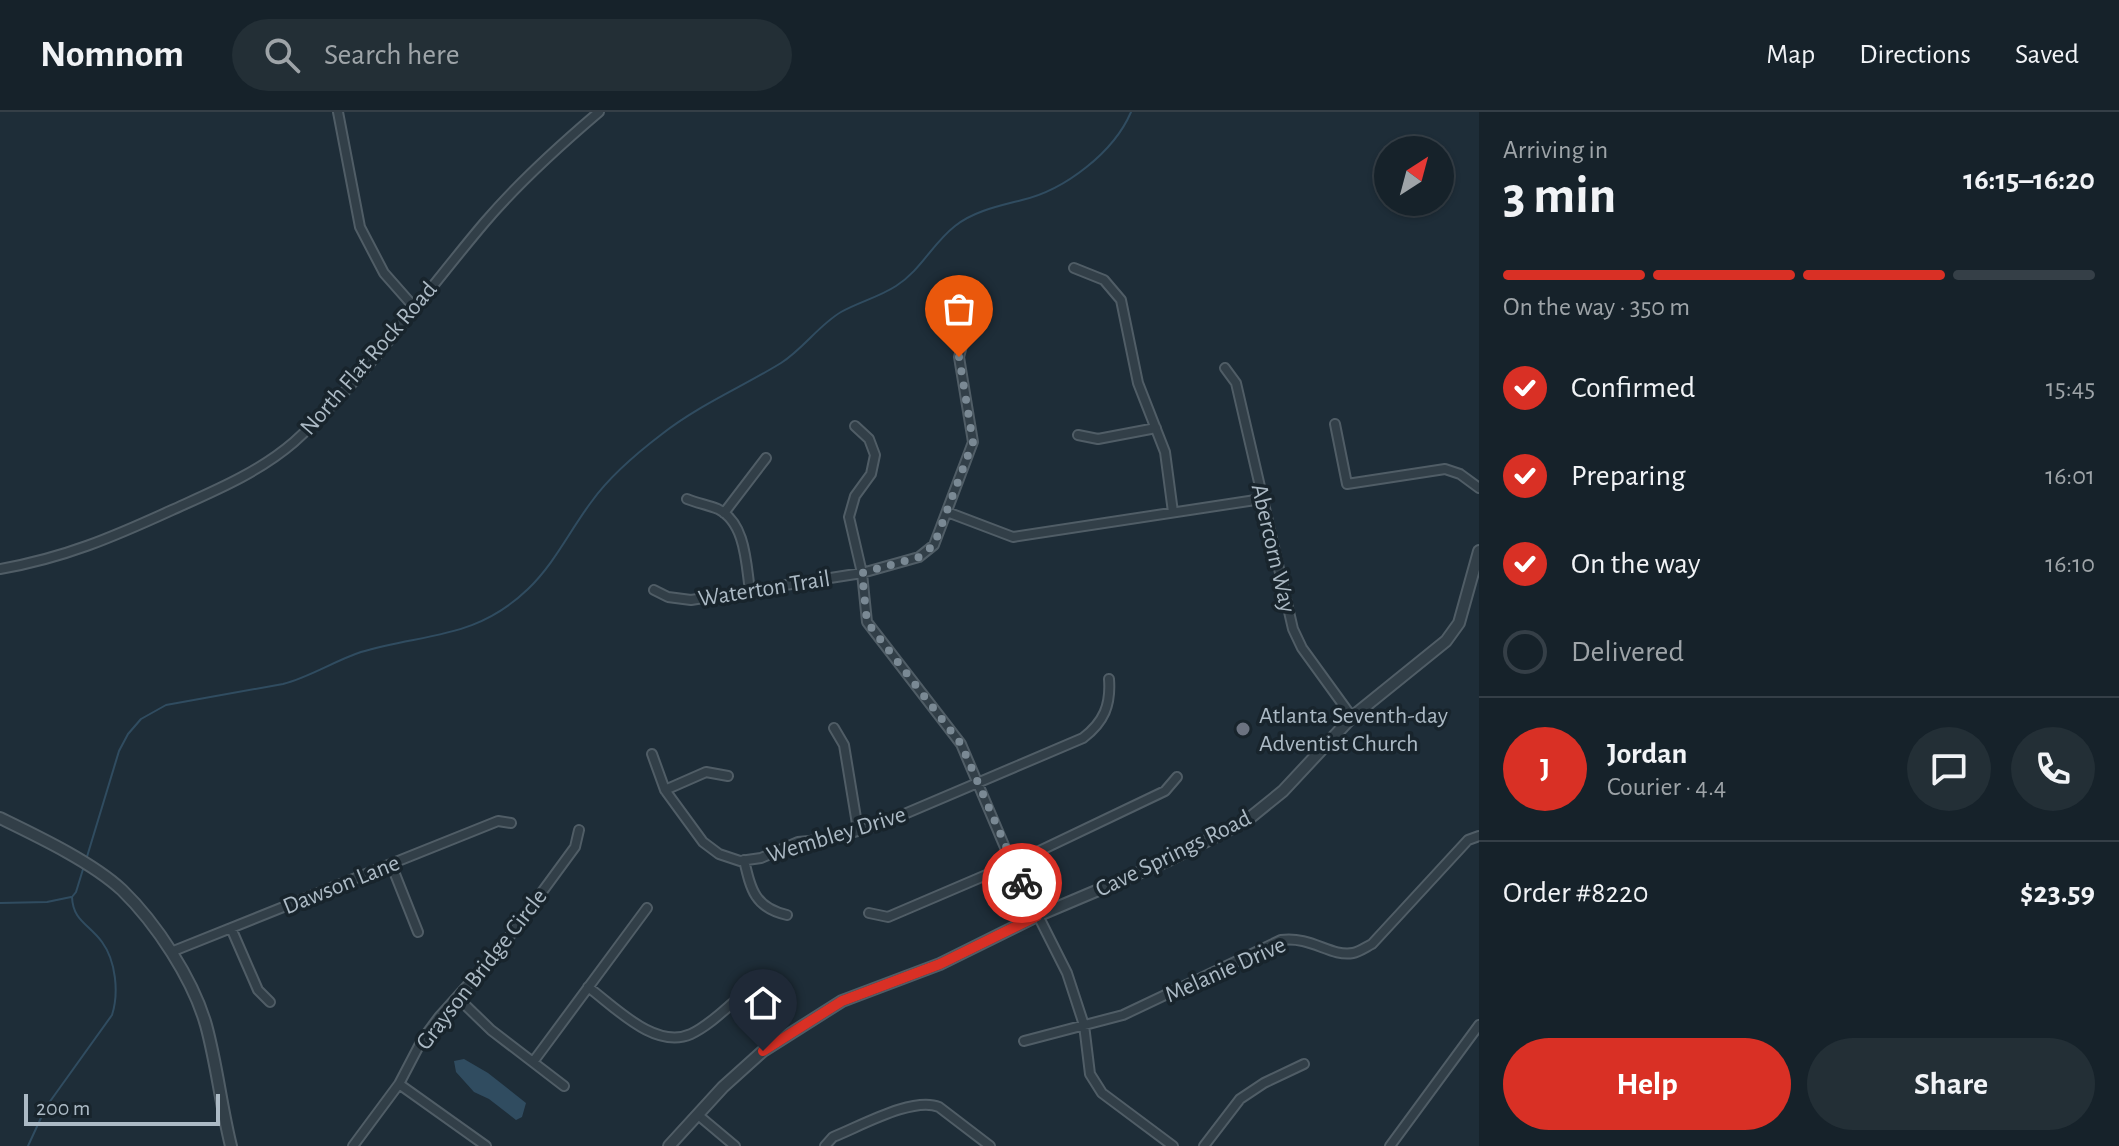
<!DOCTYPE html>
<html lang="en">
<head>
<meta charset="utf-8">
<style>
	body { margin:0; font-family:"Alegreya Sans",sans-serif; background:#232f36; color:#f1f3f6; height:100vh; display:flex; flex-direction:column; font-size:30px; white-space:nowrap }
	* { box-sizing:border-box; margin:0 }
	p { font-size:26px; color:#9ea4a8 }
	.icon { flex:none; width:44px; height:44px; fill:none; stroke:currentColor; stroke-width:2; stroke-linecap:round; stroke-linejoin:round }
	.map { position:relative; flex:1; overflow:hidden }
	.drawer { display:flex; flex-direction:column; background:#16222a; width:640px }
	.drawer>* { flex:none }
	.needle { width:52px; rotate:36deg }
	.buttons { position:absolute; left:1374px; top:24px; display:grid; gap:16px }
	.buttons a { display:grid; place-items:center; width:80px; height:80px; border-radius:50%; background:#16222a; box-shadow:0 2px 6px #0004,0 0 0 2px #353f47; font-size:40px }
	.scale { position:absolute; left:24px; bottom:20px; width:196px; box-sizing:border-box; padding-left:8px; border:4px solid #acbac5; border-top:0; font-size:22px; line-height:28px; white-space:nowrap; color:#acbac5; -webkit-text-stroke:6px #18242c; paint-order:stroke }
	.pin { position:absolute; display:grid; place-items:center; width:68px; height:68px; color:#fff; margin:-82px -34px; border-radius:50% 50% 50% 0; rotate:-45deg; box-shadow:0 0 8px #0007 }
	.pin .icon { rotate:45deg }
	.courier { position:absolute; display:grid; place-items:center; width:80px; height:80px; margin:-40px; border:6px solid #d93025; border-radius:50%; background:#fff; color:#222; box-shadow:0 2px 10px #0007 }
	.head em { font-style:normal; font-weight:700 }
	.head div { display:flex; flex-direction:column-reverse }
	.head { display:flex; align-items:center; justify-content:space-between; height:136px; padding:0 24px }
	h1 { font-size:52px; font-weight:700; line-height:60px }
	.bar { display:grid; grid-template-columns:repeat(4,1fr); gap:12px 8px; align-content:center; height:96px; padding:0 24px }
	.bar i { height:10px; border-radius:6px; background:#353f47 }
	.bar .on { background:#d93025 }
	.bar p { grid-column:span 4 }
	.line { display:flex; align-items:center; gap:20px; padding:0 24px; border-top:2px solid #353f47 }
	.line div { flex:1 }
	.round { display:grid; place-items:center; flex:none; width:84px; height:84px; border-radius:42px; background:#232f36 }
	ol { padding:0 24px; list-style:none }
	li { display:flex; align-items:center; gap:24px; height:88px }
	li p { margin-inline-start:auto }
	li .icon { padding:8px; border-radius:50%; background:#d93025; color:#fff; stroke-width:4 }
	li:last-child { color:#9ea4a8 }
	li i { width:44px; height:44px; border:4px solid #353f47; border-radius:50% }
	.cta { display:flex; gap:16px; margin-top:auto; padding:16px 24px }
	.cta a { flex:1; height:92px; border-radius:48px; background:#d93025; color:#fff; font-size:32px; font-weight:700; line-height:92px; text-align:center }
	.cta a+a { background:#232f36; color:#f1f3f6 }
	header { display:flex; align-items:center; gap:48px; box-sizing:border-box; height:112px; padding:0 40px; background:#16222a; border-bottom:2px solid #353f47 }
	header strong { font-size:38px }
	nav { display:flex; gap:44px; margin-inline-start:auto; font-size:28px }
	.search { width:560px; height:72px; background:#232f36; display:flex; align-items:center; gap:20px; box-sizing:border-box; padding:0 28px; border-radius:44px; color:#9ea4a8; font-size:30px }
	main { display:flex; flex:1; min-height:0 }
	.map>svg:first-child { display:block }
	.water { fill:#304c60 }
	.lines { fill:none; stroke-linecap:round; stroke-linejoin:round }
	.stream { stroke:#304c60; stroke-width:2 }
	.minor-casing { stroke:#505d66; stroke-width:12 }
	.tertiary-casing { stroke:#505d66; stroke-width:14 }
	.minor { stroke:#323f48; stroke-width:8 }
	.tertiary { stroke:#323f48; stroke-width:10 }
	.done { stroke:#7a8994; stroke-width:8; stroke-dasharray:0 14.4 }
	.route { stroke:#d93025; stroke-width:10 }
	.worship-dot { fill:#6b7280; stroke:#18242c; stroke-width:3 }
	.labels { text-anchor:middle; stroke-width:7; stroke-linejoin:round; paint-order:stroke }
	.street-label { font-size:24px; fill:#acbac5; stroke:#18242c }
	.poi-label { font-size:24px; fill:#acbac5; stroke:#18242c; text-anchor:start }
</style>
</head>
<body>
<header>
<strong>Nomnom</strong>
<div class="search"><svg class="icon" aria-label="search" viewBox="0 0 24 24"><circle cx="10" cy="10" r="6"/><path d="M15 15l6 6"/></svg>Search here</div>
<nav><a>Map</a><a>Directions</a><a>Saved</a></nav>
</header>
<main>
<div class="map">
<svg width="1479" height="1034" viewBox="0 0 1479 1034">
	<rect width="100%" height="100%" fill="#1e2d38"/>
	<path class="water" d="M464 947 488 961 526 991 522 1005 516 1008 489 987 474 980 456 960 454 949Z"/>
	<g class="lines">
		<path class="stream" d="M86 748 119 639 128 622 141 607 166 593 283 572C310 565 334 549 361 540 424 521 475 528 528 477 555 451 570 418 592 389 610 364 637 341 662 322 699 293 742 275 781 251 803 237 819 213 841 200 859 190 879 185 896 174 921 158 932 132 955 114 974 99 999 94 1022 88 1065 78 1114 40 1131 0
			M0 791 47 790 71 785
			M28 1034 46 995 112 903C119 881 116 849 102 830 89 812 73 809 72 785L76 780 84 754"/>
		<defs>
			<path id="minor" d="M338 0 360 115 384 161 414 195
				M1074 156 1104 168 1121 188 1138 271 1165 340 1173 400
				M1225 256 1236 271 1293 517 1302 536 1352 605
				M1335 312 1347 372 1445 357 1460 362 1479 376
				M855 314 869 327 875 343 871 362 855 384 849 405 862 461 867 510 961 632 1012 752 1067 861 1084 913 1090 962 1102 981 1173 1034
				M1078 323 1098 327 1156 316
				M687 387C697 391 708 393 718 397 746 411 746 452 750 479
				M947 400 1013 425 1262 387
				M724 401 766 346
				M0 457C64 446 113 425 172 398 214 379 258 361 294 330 366 266 423 183 485 110 520 69 559 34 599 0
				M654 478 668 485 691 488 862 461 919 445 934 433 973 330 959 245 966 219
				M834 616 844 633 858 718
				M652 642 665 678 703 730 719 742 740 749 761 746 798 730 831 727 881 712 1083 626C1104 610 1111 593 1109 567
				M665 678 706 660 728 664
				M744 748C751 778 755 796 787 803
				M391 752 418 820
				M869 801 888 805 1012 752 1165 679 1177 665
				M231 816 258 878 270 890
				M171 840 498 709 511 711
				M588 875C615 895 655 938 691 922 708 914 722 900 736 888
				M458 886 491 918 564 974
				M1024 929 1123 903 1281 828C1312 824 1330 845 1353 841 1359 840 1366 835 1372 832L1468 728 1479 724
				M533 950 647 796
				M399 972 486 1034
				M698 1003 735 1034
				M353 1034 399 972 422 928 439 905 501 836 575 735 579 718
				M825 1034 833 1025C859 1015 913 984 939 995L990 1034
				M1204 1034 1240 987 1264 971 1304 952
				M1390 1034 1479 913"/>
			<path id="tertiary" d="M0 706C37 724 92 750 122 778 156 811 193 867 206 913 217 953 221 994 231 1034
				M669 1034 723 975 763 939 842 889 940 852 1037 804 1167 749 1246 709 1283 679 1352 605 1446 529 1459 511 1479 439"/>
		</defs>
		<use href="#minor" class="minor-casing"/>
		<use href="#tertiary" class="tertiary-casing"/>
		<use href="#minor" class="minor"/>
		<use href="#tertiary" class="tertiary"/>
	</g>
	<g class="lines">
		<path class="done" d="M959 245 973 330 934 433 919 445 862 461 867 510 961 632 1022 771"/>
		<path class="route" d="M763 939 842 889 940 852 1037 804 1022 771"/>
	</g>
	<circle class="worship-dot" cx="1243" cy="617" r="8"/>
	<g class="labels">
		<g class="street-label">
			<text transform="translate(368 246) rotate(-49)" y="8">North Flat Rock Road</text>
			<text transform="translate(1274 436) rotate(77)" y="8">Abercorn Way</text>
			<text transform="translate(764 476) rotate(-9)" y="8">Waterton Trail</text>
			<text transform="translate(836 722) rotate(-17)" y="8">Wembley Drive</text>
			<text transform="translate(1173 741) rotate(-26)" y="8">Cave Springs Road</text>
			<text transform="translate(341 772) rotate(-22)" y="8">Dawson Lane</text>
			<text transform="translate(481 857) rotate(-52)" y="8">Grayson Bridge Circle</text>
			<text transform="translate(1225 857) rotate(-24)" y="8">Melanie Drive</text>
		</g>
		<g class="poi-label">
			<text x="1259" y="611">Atlanta Seventh-day<tspan x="1259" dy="28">Adventist Church</tspan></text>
		</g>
	</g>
</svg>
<div class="buttons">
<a><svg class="needle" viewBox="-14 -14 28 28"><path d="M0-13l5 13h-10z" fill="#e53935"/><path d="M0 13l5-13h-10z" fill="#9ea4a8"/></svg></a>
</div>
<div class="scale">200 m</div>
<div class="pin" style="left:959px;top:245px;background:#ea580c"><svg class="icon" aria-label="bag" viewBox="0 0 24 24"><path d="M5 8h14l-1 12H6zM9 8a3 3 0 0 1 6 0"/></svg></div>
<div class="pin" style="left:763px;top:939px;background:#1f2937"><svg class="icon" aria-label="home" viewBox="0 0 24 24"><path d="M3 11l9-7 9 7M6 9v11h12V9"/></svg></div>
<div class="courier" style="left:1022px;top:771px"><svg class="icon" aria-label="bike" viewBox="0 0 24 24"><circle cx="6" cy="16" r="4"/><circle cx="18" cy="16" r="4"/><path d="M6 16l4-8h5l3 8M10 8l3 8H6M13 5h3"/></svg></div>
</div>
<section class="drawer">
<div class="head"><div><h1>3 min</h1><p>Arriving in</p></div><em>16:15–16:20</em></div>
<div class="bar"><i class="on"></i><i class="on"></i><i class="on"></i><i></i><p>On the way · 350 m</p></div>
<ol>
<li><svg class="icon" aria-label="check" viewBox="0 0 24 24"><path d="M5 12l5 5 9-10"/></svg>Confirmed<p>15:45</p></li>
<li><svg class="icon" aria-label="check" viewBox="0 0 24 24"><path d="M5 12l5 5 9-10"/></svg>Preparing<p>16:01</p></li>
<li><svg class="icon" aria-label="check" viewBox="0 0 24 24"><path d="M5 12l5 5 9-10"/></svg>On the way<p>16:10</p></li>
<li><i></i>Delivered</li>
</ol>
<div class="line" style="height:144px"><b class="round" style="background:#d93025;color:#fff">J</b><div><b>Jordan</b><p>Courier · 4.4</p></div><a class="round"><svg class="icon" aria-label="chat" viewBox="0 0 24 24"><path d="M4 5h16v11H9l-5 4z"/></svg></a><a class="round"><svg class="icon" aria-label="phone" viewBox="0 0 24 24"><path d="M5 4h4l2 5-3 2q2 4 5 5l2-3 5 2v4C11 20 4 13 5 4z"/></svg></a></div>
<div class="line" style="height:104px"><div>Order #8220</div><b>$23.59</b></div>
<div class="cta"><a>Help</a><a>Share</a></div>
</section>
</main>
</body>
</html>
